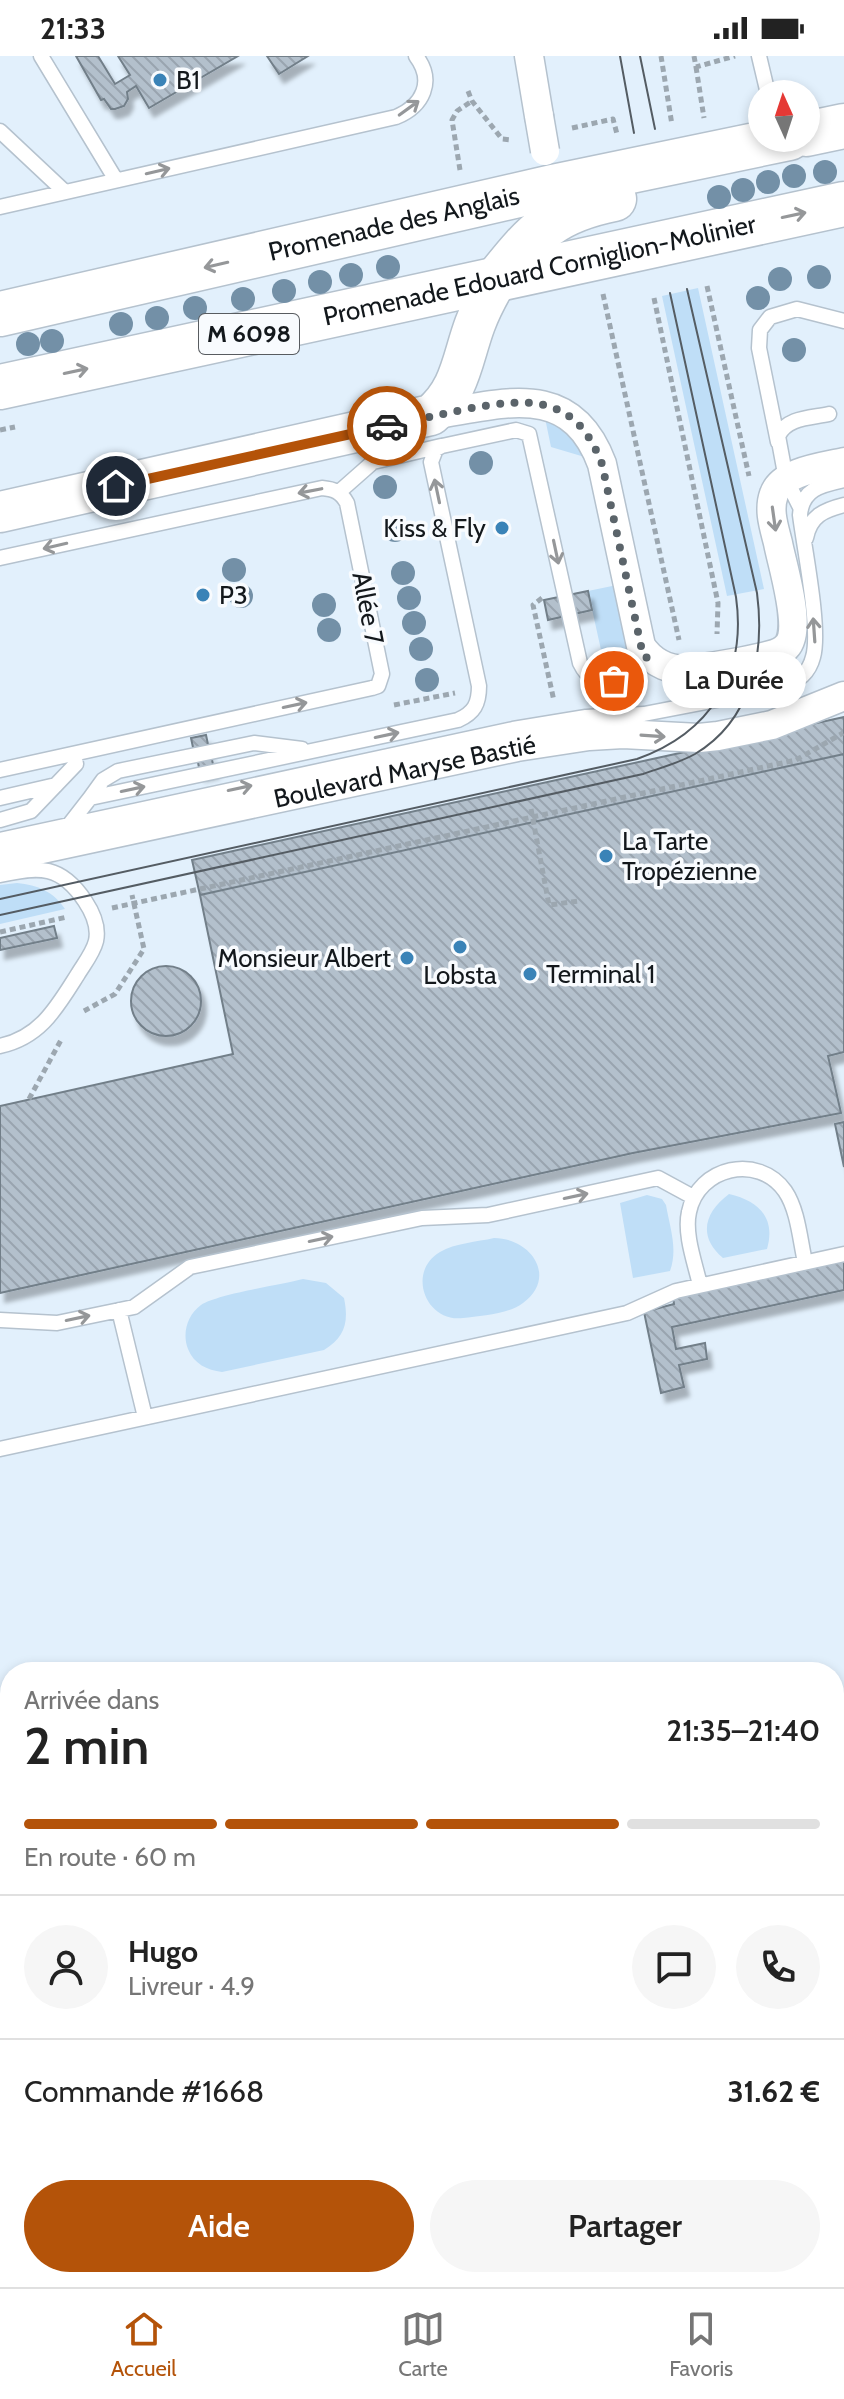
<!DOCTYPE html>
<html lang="fr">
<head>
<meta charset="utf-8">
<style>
	body { margin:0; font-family:Cabin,sans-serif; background:#f6f6f6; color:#222; height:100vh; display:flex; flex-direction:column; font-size:30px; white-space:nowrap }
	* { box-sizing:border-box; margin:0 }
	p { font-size:26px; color:#767676 }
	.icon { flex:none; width:44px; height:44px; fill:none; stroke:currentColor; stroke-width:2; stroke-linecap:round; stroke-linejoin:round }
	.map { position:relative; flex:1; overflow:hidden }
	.side { position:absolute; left:0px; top:1606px; width:844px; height:626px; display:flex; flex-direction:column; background:#fff; border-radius:32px 32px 0 0; box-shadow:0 4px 12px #0003 }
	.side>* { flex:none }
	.needle { width:52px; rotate:357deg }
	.controls { position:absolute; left:748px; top:24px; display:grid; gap:16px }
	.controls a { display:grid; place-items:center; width:72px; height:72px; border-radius:50%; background:#fff; box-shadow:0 4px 12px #0003; font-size:40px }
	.pin { position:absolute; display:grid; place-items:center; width:68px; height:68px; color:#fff; margin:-34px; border:4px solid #fff; border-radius:50%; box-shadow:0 2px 8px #0007 }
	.courier { position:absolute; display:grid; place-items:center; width:80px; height:80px; margin:-40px; border:6px solid #b45309; border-radius:50%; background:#fff; color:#222; box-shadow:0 2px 10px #0007 }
	.bubble { position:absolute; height:56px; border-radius:28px; background:#fff; box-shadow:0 4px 12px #0003; font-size:26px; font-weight:600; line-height:56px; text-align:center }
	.head em { font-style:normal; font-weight:600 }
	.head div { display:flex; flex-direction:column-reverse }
	.head { display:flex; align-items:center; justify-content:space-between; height:136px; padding:0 24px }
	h1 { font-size:52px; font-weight:600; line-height:60px }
	.bar { display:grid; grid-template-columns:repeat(4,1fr); gap:12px 8px; align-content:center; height:96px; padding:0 24px }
	.bar i { height:10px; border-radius:6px; background:#e0e0e0 }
	.bar .current { background:#b45309 }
	.bar p { grid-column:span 4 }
	.line { display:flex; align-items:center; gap:20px; padding:0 24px; border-top:2px solid #e0e0e0 }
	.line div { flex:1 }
	.round { display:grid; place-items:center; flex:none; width:84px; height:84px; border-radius:42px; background:#f6f6f6 }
	.primary-button { display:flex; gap:16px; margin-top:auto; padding:16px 24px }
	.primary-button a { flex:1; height:92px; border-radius:48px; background:#b45309; color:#fff; font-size:32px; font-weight:600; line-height:92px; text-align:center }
	.primary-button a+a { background:#f6f6f6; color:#222 }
	.status { display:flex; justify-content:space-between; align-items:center; height:56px; padding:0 40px; background:#fff; direction:ltr }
	.status svg { height:22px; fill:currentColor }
	.menu { display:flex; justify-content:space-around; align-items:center; height:112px; border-top:2px solid #e0e0e0; background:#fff; font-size:22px; color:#767676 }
	.menu a { display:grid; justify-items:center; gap:4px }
	.menu .current { color:#b45309 }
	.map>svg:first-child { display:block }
	.grass { fill:#bfdef7 }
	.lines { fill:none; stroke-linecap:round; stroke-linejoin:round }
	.taxiway { stroke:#9ba6b0; stroke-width:90 }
	.building { fill:url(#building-back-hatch); stroke:#727f89; stroke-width:2; filter:url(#shadow) }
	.lane-casing { stroke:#b5c2ce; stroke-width:17 }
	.street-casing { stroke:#b5c2ce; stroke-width:31 }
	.secondary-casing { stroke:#b5c2ce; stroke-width:43 }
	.primary-casing { stroke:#b5c2ce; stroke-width:47 }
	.path { stroke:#9ca7b0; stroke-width:5; stroke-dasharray:6 4; stroke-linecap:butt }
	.lane { stroke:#fff; stroke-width:14 }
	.street { stroke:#fff; stroke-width:28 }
	.secondary { stroke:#fff; stroke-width:40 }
	.primary { stroke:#fff; stroke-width:44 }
	.tram { stroke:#545c63; stroke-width:2 }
	.street-bridge-casing { stroke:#b5c2ce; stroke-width:31; stroke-linecap:butt }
	.street-bridge { stroke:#fff; stroke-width:28 }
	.tree { fill:#7390a7 }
	.oneway { stroke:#959799 }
	.done { stroke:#5b646a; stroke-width:8; stroke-dasharray:0 14.4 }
	.route { stroke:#b45309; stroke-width:10 }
	.poi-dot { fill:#3a83b7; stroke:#f8fbfe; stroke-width:3 }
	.labels { text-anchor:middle; stroke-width:7; stroke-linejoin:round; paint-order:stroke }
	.shield { fill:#f8fbfe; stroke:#585c60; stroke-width:2 }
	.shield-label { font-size:24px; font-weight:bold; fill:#13181c }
	.poi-label { font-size:26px; fill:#13181c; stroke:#f8fbfe; text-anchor:start }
	.street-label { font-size:26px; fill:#13181c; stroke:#f8fbfe }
</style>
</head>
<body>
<div class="status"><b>21:33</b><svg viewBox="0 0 49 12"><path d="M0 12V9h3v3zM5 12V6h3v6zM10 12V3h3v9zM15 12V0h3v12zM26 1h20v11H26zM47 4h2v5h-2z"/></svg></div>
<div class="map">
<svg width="844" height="2231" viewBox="0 0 844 2231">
	<defs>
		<pattern id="building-back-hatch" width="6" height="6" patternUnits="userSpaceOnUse" patternTransform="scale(2)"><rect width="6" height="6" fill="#b3c0cc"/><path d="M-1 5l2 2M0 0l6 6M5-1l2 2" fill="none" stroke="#99a4af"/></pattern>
		<filter id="shadow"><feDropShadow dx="5" dy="9" stdDeviation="2" flood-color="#0004"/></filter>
	</defs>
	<rect width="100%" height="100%" fill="#e2f0fc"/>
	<path class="grass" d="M698 232 764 533 727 540 662 240Z
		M545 362 571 376 588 402 551 391Z
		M617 529 632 597 631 601 618 607 603 603 588 535Z
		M17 827C38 829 54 836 65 853L0 868V829Z
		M729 1138C759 1145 776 1162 767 1193L723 1202C697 1180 705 1156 729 1138Z
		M647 1139 662 1143 666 1149C670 1172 678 1193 670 1215L633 1222 620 1147Z
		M494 1182C531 1182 558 1221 523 1247 509 1258 481 1260 463 1262 426 1267 406 1216 440 1196 455 1187 477 1186 494 1182Z
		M303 1223 326 1227 344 1242C349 1266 345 1281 324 1294L222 1316C207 1314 194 1308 188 1293 182 1278 187 1259 201 1249 218 1238 280 1229 303 1223Z"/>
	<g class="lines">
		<path class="taxiway" d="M834 1892 844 1890
			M0 2023 10 2037
			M67 2222 69 2231"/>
	</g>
	<path class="building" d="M76 0H98L115 28 130 19 118 0H238L149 52 136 30 127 36 128 43 124 50 115 53H111L104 43 101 44Z
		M267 0H308L279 18Z
		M588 535 592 554 548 564 544 544Z
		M844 661V698L200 839 192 804Z
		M206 679 209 693 194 696 191 682Z
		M844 698V996L828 1000 841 1057 633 1097 0 1237V1050L233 998 200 839Z
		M211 699 214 713 200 716 197 702Z
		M54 870 57 882 0 894V882Z
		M131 945a35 35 0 1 1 70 0a35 35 0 1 1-70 0Z
		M844 1066V1111L835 1068Z
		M844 1205V1234L672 1271 676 1293 705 1287 707 1303 679 1309 684 1331 661 1337 644 1256 674 1248 673 1241Z"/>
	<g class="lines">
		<defs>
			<path id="lane" d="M41 0 116 124
				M759 0 768 38
				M0 75 65 136
				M0 151 396 61C423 50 435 25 416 0
				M778 386 759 292 760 274 770 261 797 253 844 265
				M339 436 373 406 441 390
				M801 453 786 423 778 380C787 361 811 362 829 358
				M806 482C810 460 824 454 844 449
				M0 502 322 432C334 433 341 436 347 447L382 618 378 630 372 632 0 714
				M0 742 56 729
				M90 742 103 724 118 715 254 687 302 693
				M0 764 31 755 76 708 74 698
				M69 769 90 742 458 664C474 657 479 648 479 630L431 406 436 393 442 390 516 374 529 378 580 607C596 641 629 621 648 600
				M0 784 513 673 586 661 644 658 784 631C799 624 809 617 813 601 821 574 804 491 800 459 802 433 821 429 844 424
				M0 819C40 810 61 809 85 845 93 857 99 871 96 885 93 897 84 908 78 918 57 951 41 981 0 990
				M700 1229C695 1207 684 1178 689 1156 698 1111 758 1097 785 1135 798 1154 800 1184 805 1206
				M119 1254 145 1361
				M0 1264 57 1267 134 1251 190 1211 422 1162 488 1159 658 1122 693 1141
				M0 1393 627 1257 676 1235 844 1198
				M0 1804 10 1816
				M834 2111 844 2109
				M352 2222 359 2231
				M410 2231 427 2222"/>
			<g id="street">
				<path d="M529 0 539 60"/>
				<path d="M431 359C501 349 570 322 602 408L641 590C653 608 672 616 694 613 711 611 773 602 784 593 805 579 782 509 778 487 774 471 768 454 774 438 782 415 823 411 844 406"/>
				<path id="s1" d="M0 802 517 691 589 680 623 678 699 682 718 680 772 669 844 640"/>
			</g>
			<path id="secondary" d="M0 456 431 359C461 334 462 303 475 268 481 252 489 237 498 222"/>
			<g id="primary">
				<path d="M806 78 844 70"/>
				<path d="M498 222C535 175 554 155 614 143"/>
				<path id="s2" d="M0 258 553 131 789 82"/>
				<path id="s3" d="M0 331 844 148"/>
			</g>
		</defs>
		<use href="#lane" class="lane-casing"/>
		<use href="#street" class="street-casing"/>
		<use href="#secondary" class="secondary-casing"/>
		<use href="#primary" class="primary-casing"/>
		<path class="path" d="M661 0 672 69
			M694 0 696 11 735 0
			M696 11 704 62
			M468 35 472 45 502 83 512 84
			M572 72 613 63 617 78
			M460 114 452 64 457 55 472 45
			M707 230 749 420
			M603 238 679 584
			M654 242 718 547 717 578
			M0 374 15 371
			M542 542 533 549 554 645
			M394 649 455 637
			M531 753 549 849 579 845
			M112 852 796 704 843 677
			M0 876 67 861
			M84 955 115 938 144 893 132 839
			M29 1043 61 984"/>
		<use href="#lane" class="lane"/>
		<use href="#street" class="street"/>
		<use href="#secondary" class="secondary"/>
		<use href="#primary" class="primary"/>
		<path class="tram" d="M620 0 634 77
			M640 0 655 73
			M0 843 637 703C710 677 747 619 736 541L670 237
			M0 859 643 718C660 712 679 707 695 698 752 664 765 598 757 537L687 233"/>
		<defs>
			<path id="street-bridge" d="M539 60 545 95"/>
		</defs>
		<use href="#street-bridge" class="street-bridge-casing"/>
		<use href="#street-bridge" class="street-bridge"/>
	</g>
	<g class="tree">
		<circle cx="825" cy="116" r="12"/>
		<circle cx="794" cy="120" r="12"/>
		<circle cx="768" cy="126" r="12"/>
		<circle cx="743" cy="134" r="12"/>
		<circle cx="719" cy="141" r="12"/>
		<circle cx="388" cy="211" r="12"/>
		<circle cx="351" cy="219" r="12"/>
		<circle cx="819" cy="221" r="12"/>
		<circle cx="780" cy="223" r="12"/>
		<circle cx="320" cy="226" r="12"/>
		<circle cx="284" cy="235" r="12"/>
		<circle cx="758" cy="242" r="12"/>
		<circle cx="243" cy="243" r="12"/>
		<circle cx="195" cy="252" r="12"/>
		<circle cx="157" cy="262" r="12"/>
		<circle cx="121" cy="268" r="12"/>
		<circle cx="52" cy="285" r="12"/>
		<circle cx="28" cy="288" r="12"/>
		<circle cx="794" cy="294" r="12"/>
		<circle cx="481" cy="407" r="12"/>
		<circle cx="385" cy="431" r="12"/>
		<circle cx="395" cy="474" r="12"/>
		<circle cx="234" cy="514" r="12"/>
		<circle cx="403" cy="517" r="12"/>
		<circle cx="241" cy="540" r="12"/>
		<circle cx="409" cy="542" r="12"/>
		<circle cx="324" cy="549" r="12"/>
		<circle cx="414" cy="567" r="12"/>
		<circle cx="329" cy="574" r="12"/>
		<circle cx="421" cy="593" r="12"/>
		<circle cx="427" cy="624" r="12"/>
	</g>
	<defs><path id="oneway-shaft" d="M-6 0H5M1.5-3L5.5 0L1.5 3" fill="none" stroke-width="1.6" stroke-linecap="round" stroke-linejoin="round" transform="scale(2)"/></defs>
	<g class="oneway">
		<use href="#oneway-shaft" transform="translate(409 52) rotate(-36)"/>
		<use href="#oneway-shaft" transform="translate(158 115) rotate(-13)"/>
		<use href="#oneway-shaft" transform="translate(794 159) rotate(-12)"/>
		<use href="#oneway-shaft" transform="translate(216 209) rotate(167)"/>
		<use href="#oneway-shaft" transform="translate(76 315) rotate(-12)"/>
		<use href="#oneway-shaft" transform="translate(310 435) rotate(169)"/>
		<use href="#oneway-shaft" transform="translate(437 435) rotate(-102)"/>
		<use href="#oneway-shaft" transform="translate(774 463) rotate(82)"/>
		<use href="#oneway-shaft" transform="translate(55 490) rotate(167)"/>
		<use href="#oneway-shaft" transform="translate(556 496) rotate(78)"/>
		<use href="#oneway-shaft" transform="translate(814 574) rotate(-94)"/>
		<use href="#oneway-shaft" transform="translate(295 649) rotate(-12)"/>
		<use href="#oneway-shaft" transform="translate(387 679) rotate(-12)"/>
		<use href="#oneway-shaft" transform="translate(653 680) rotate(4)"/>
		<use href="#oneway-shaft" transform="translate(240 732) rotate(-12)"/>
		<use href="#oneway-shaft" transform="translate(133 733) rotate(-12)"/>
		<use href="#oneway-shaft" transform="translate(576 1140) rotate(-12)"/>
		<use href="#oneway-shaft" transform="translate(321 1183) rotate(-12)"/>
		<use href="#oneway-shaft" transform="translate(78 1262) rotate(-12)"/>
	</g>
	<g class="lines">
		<path class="done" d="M387 370C414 364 440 359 467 353 530 341 576 339 602 408L641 590 648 600 637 612 614 625"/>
		<path class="route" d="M116 430 387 370"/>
	</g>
	<g class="poi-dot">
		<circle cx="160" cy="24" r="8"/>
		<circle cx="502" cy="472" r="8"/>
		<circle cx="203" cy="539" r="8"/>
		<circle cx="606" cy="800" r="8"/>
		<circle cx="460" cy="891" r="8"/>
		<circle cx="407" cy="902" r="8"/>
		<circle cx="530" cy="918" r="8"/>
	</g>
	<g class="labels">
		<rect class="shield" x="199" y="258" width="100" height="40" rx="6"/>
		<g class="shield-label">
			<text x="249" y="286">M 6098</text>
		</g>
		<g class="poi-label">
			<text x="176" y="33">B1</text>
			<text x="486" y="481" text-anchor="end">Kiss &amp; Fly</text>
			<text x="219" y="548">P3</text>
			<text x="622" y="794">La Tarte<tspan x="622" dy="30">Tropézienne</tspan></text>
			<text x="391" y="911" text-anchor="end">Monsieur Albert</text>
			<text x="546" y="927">Terminal 1</text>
			<text x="460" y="928" text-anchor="middle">Lobsta</text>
		</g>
		<g class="street-label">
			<text dy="9" stroke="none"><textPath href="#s2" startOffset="404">Promenade des Anglais</textPath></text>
			<text dy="9" stroke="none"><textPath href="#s3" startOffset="552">Promenade Edouard Corniglion-Molinier</textPath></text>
			<text transform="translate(368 552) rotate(79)" y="9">Allée 7</text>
			<text dy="9" stroke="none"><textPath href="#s1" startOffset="414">Boulevard Maryse Bastié</textPath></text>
		</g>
	</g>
</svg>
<div class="controls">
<a><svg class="needle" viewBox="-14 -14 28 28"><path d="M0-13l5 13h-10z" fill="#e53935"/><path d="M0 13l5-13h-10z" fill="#767676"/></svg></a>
</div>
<div class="pin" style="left:614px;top:625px;background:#ea580c"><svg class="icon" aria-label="bag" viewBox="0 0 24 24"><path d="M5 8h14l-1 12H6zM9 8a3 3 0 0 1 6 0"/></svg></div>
<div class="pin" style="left:116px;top:430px;background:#1f2937"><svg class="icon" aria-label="home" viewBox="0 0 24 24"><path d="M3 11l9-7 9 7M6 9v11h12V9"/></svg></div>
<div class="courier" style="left:387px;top:370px"><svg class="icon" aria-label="car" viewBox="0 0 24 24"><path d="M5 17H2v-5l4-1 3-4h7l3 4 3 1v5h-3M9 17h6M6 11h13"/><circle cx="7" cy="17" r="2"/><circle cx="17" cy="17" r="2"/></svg></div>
<div class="bubble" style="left:662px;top:596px;width:144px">La Durée</div>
<section class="side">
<div class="head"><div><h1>2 min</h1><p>Arrivée dans</p></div><em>21:35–21:40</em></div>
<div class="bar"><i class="current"></i><i class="current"></i><i class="current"></i><i></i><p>En route · 60 m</p></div>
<div class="line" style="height:144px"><a class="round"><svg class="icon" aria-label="person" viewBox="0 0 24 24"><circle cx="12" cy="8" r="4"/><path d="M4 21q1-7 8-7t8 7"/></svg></a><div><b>Hugo</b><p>Livreur · 4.9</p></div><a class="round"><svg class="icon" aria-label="chat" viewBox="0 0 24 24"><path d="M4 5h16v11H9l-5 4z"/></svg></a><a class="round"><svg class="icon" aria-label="phone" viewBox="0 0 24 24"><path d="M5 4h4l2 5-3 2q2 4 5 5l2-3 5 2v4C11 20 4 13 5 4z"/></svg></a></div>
<div class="line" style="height:104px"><div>Commande #1668</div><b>31.62 €</b></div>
<div class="primary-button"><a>Aide</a><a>Partager</a></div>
</section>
</div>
<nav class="menu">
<a class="current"><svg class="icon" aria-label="home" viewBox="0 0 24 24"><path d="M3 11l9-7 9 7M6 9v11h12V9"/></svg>Accueil</a>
<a><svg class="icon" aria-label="map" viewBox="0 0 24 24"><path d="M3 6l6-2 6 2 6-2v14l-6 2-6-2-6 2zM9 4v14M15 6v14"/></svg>Carte</a>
<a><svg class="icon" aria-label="saved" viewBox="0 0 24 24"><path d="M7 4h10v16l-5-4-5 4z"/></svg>Favoris</a>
</nav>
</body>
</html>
